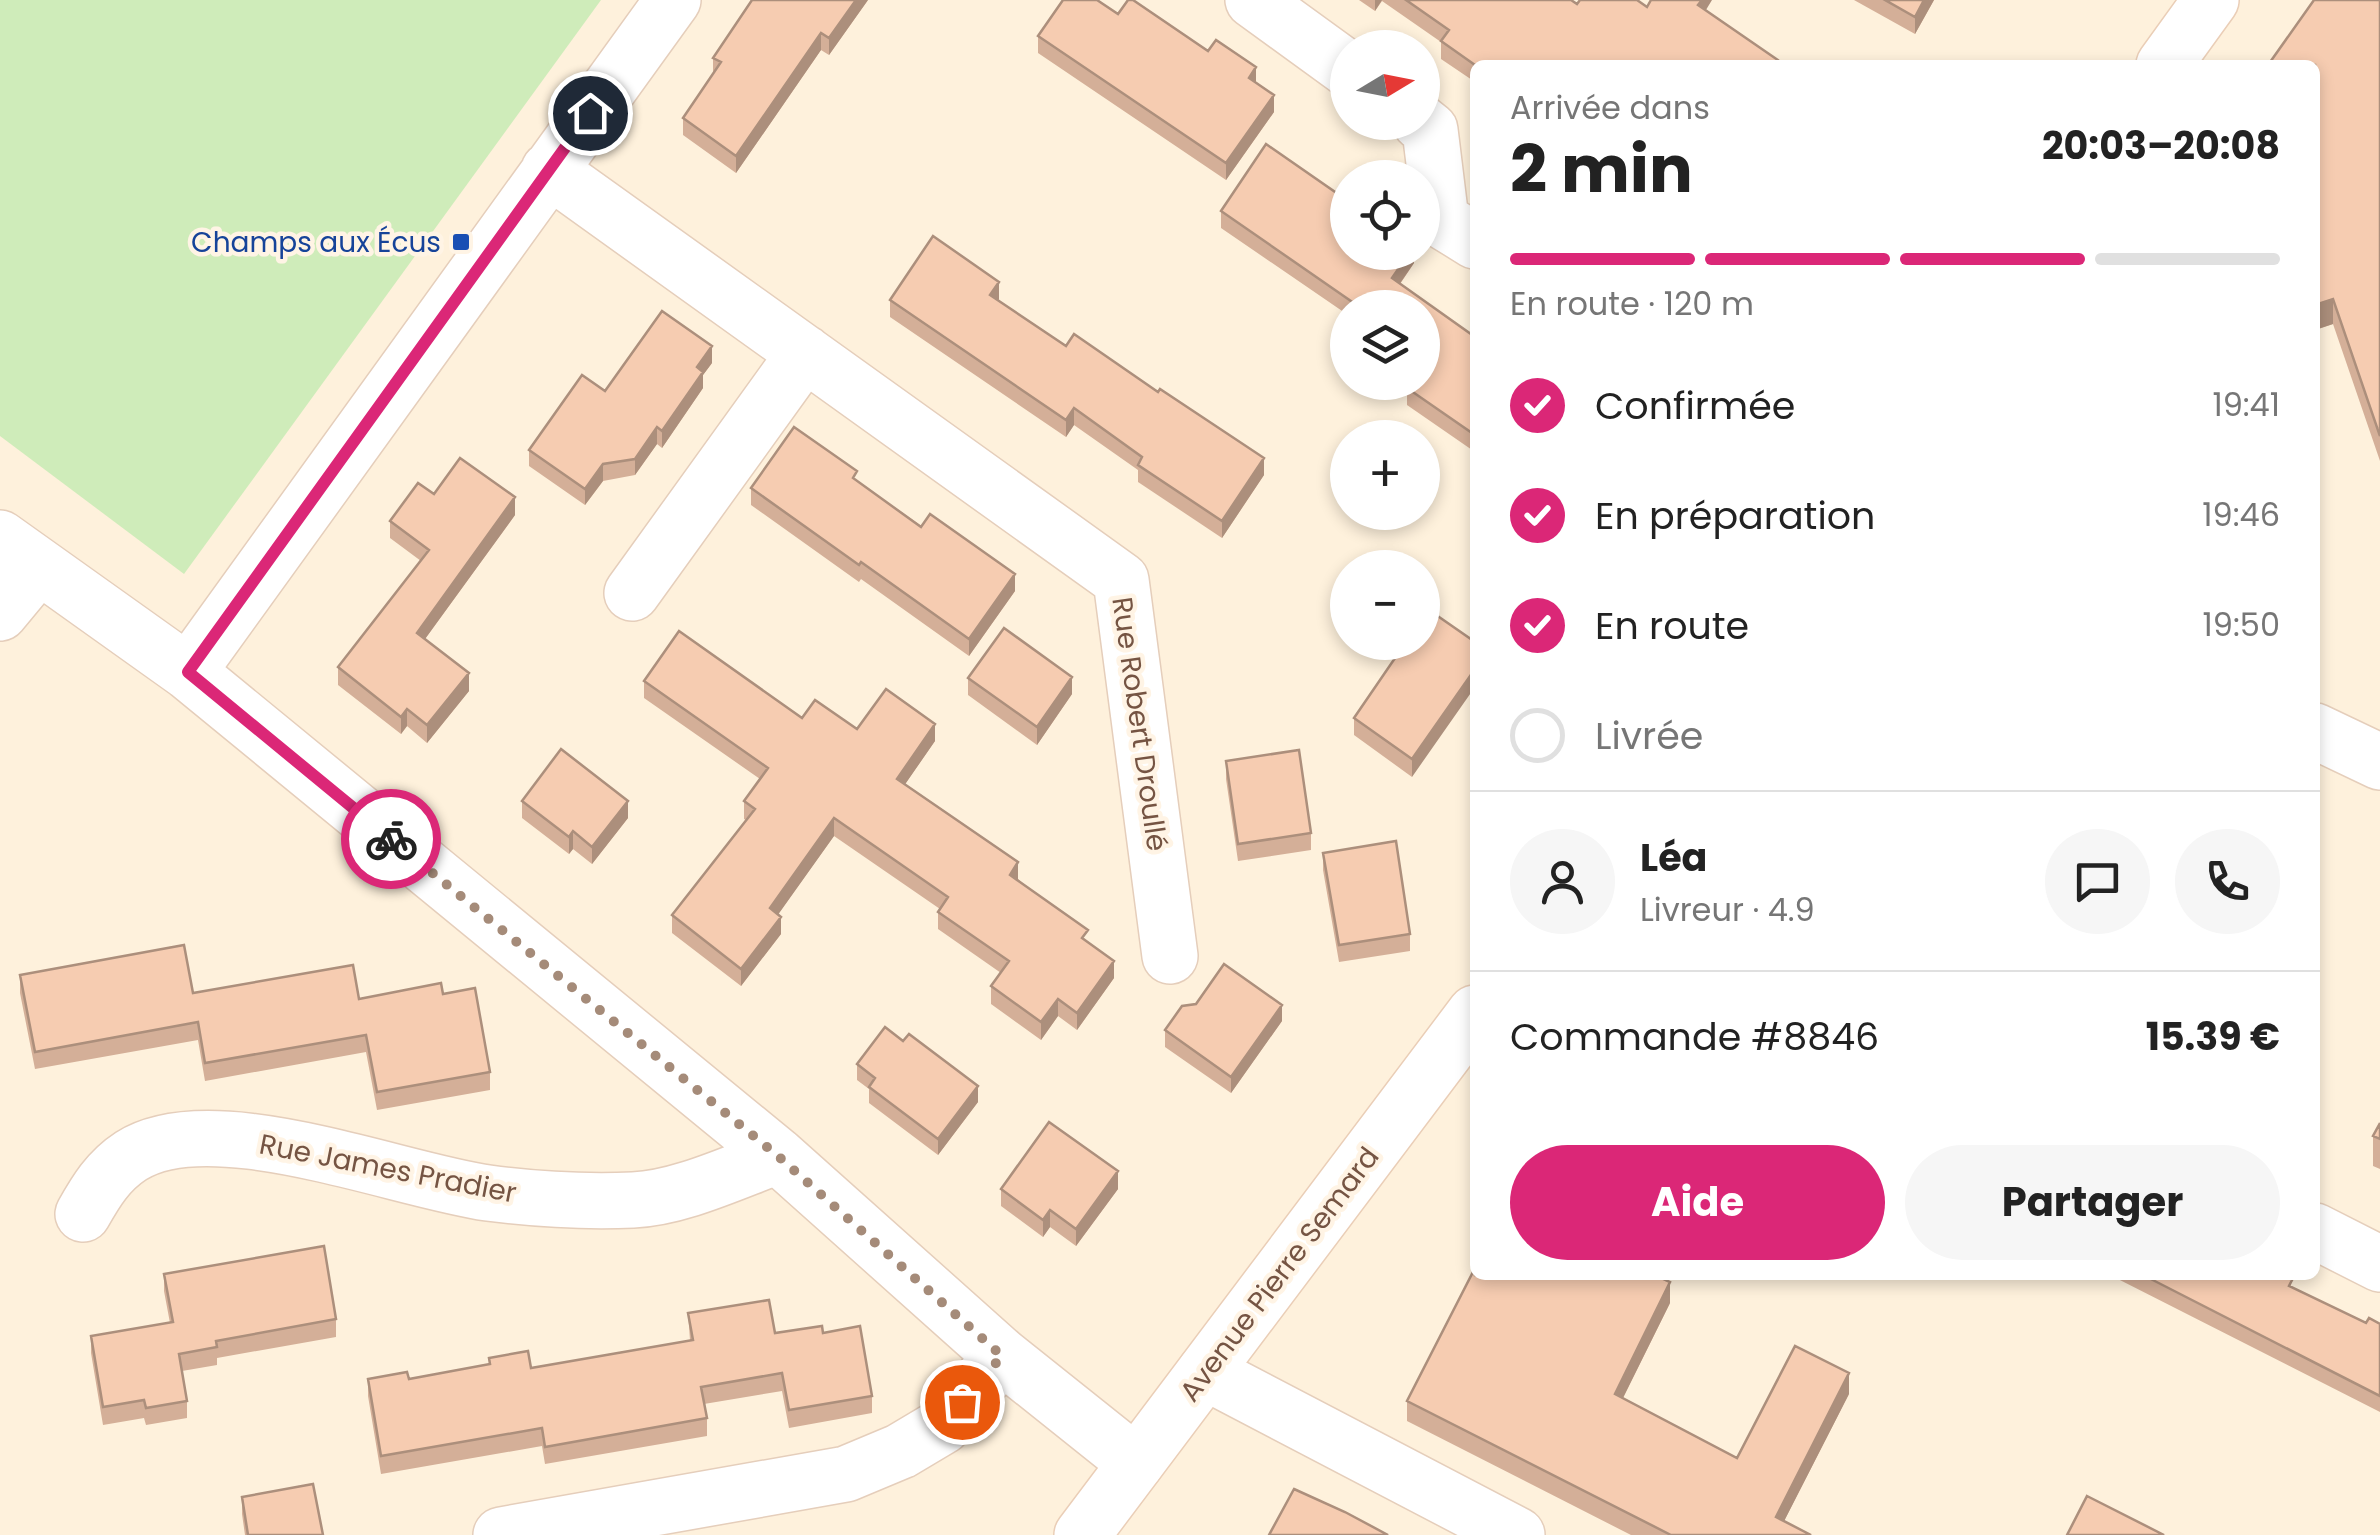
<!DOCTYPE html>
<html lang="fr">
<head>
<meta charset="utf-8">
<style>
	body { margin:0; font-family:Poppins,sans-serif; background:#f6f6f6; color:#222; height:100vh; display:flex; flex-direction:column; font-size:38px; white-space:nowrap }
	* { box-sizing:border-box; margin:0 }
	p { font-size:32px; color:#767676 }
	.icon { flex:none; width:55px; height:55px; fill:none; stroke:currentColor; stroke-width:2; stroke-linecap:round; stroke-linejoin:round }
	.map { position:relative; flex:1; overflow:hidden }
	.side { position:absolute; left:1470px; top:60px; width:850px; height:1220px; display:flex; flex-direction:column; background:#fff; border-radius:15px; box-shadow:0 5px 15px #0003 }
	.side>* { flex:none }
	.needle { width:65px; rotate:80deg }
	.fabs { position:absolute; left:1330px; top:30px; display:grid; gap:20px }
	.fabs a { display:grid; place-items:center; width:110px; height:110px; border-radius:50%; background:#fff; box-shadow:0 5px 15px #0003; font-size:50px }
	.pin { position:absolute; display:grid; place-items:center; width:85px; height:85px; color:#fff; margin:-42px; border:5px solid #fff; border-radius:50%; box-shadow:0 2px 10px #0007 }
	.courier { position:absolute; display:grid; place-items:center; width:100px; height:100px; margin:-50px; border:8px solid #db2777; border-radius:50%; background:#fff; color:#222; box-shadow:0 2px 12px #0007 }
	.overview em { font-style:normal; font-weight:700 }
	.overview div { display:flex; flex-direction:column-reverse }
	.overview { display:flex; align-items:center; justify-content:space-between; height:170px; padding:0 40px }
	h1 { font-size:65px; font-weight:700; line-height:75px }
	.bar { display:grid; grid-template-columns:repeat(4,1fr); gap:15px 10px; align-content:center; height:120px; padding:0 40px }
	.bar i { height:12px; border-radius:8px; background:#e0e0e0 }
	.bar .on { background:#db2777 }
	.bar p { grid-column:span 4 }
	.line { display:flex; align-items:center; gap:25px; padding:0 40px; border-top:2px solid #e0e0e0 }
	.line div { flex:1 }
	.round { display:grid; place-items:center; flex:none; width:105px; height:105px; border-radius:52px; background:#f6f6f6 }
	ol { padding:0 40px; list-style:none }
	li { display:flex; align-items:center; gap:30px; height:110px }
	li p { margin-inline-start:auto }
	li .icon { padding:10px; border-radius:50%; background:#db2777; color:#fff; stroke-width:4 }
	li:last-child { color:#767676 }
	li i { width:55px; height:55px; border:5px solid #e0e0e0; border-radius:50% }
	.primary-button { display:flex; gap:20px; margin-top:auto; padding:20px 40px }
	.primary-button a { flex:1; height:115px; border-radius:60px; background:#db2777; color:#fff; font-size:40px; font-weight:700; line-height:115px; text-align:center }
	.primary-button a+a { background:#f6f6f6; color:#222 }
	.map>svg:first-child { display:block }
	.green { fill:#cfecba }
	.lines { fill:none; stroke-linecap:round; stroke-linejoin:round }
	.minor-casing { stroke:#e5cebb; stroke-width:58 }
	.secondary-casing { stroke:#eaceb7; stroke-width:58 }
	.minor { stroke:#fff; stroke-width:55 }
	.secondary { stroke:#fff; stroke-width:55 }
	.wall { fill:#d4af98 }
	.shaded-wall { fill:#ac8f7c }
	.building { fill:#f6ccb1; stroke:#ac8f7c; stroke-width:2.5 }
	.done { stroke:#a58b79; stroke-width:10; stroke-dasharray:0 18 }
	.route { stroke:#db2777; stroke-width:12 }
	.transit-dot { fill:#1a4fb4; stroke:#fff4e5; stroke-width:4 }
	.labels { text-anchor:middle; stroke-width:9; stroke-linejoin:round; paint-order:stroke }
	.transit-label { font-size:28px; fill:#164399; stroke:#fff4e5; text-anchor:end }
	.street-label { font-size:28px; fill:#755443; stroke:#fff4e5 }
</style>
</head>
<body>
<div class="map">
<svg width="2380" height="1535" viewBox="0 0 2380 1535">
	<rect width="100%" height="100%" fill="#fef1dc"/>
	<path class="green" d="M0 0H601L184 574 0 436Z"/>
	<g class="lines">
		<defs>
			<path id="minor" d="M1253 0 1348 69
				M1420 122 1430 130 1441 220 1475 241
				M549 170 1121 580 1170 956
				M0 538 188 672 778 1156 1002 1356 1136 1463
				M632 593 805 353
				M0 613 39 566
				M188 672 673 0
				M2315 731 2380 762
				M83 1214C96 1191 108 1171 131 1156 211 1105 397 1180 488 1193 534 1199 586 1202 633 1200 680 1198 734 1172 778 1156
				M2315 1231 2380 1264
				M1205 1372 1517 1535
				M501 1535 846 1474 901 1451 943 1426 1002 1356"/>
			<path id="secondary" d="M2164 65 2211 0
				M1082 1535 1475 1013"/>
		</defs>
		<use href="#minor" class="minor-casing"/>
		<use href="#secondary" class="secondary-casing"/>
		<use href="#minor" class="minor"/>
		<use href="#secondary" class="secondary"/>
	</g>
	<path class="wall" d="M868 0 829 55 821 50 736 173 683 135V118L713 74V58Z
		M1359 0H1571L1577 4 1706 10 1785 65H1475V82L1441 59V42L1382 1 1375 11Z
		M1854 0H1934L1915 34Z
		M2380 0V461L2333 324 2315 330V65Z
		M1118 14 1256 83 1274 112 1226 180 1038 53V36Z
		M1221 211 1414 252V263L1400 284 1475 337V452L1407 405V388L1422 382V308H1348V315L1221 228Z
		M999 299 998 300 1066 346 1264 475 1222 538 1138 482V470L1074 425 1066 437 890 317V300Z
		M712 363 703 375V388L662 448 657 444 635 475 603 481 585 505 529 466V450L605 391Z
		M857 481 1015 591 969 656 861 579 859 582 751 505V488Z
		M434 494 515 515 425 639 469 691 427 743 407 726 401 734 338 685V667L421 561 390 538V521Z
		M1422 642 1412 777 1354 735V718Z
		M968 678 1072 694 1037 745 968 695Z
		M644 681 802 718 857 729 935 741 905 784 1018 879 1088 942 1114 978 1077 1030 1058 1016 1041 1040 991 1004V986L1001 973 938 929V912L940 909 834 836 778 914 781 934 741 986 672 933V915L746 820 744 819V801L760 779 644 698Z
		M1226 761 1311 833V850L1238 861 1226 779Z
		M522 801 628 818 592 864 573 849 569 854 522 818Z
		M1323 853 1410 934V951L1339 962 1323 870Z
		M20 975 193 993 359 999 443 994 490 1072V1090L377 1110 366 1052 205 1081 198 1040 35 1069 20 993Z
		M1282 1021 1231 1093 1165 1047V1030Z
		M857 1064 978 1102 938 1155 869 1103V1089L857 1080Z
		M2380 1123V1169L2373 1166V1136Z
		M1001 1189H1118L1076 1246 1050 1227 1043 1237 1001 1206Z
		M164 1274 336 1319V1337L217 1358V1365L182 1371 187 1401V1418L146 1425 144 1418 103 1425 91 1353V1336L170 1323 164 1291Z
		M2110 1275H2282L2292 1287 2366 1323 2380 1324V1412Z
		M1670 1303 1623 1398 1737 1458 1849 1394 1784 1521 1811 1535H1631L1407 1421V1401Z
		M688 1313 775 1333H823L872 1396V1413L789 1428 782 1391 704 1404 707 1418V1436L545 1464 542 1446 381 1474 368 1396V1379H409L489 1364V1358L531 1368 690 1340Z
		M242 1497 323 1535H245L242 1514Z"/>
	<path class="shaded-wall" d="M856 0H868L829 55V38Z
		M1375 0H1382L1375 11Z
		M1702 0H1712L1698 23V5Z
		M1924 0H1934L1915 34V17Z
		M821 33V50L736 173V156Z
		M1256 67V84L1249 78Z
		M1274 95V112L1226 180V163Z
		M1410 252H1414V263L1392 295V278Z
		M999 282V299L990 312V295Z
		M2333 299V324L2315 330V305Z
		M712 346V363L703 375V388L662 448V431L697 367Z
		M1074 408V425L1066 437V420Z
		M657 427V444L635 475V459Z
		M1264 458V475L1222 538V521Z
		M603 464V481L585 505V489Z
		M515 497V515L417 650V633Z
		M1015 574V591L969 656V639Z
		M1475 669V687L1412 777V759Z
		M469 673V691L427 743V725Z
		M1072 677V694L1037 745V727Z
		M407 709V726L401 734V717Z
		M935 724V741L897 796V779Z
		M628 801V818L592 864V847Z
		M834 818V836L770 926V908Z
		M573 831V849L569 854V837Z
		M1018 862V879L1010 892V875Z
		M781 917V934L741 986V969Z
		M1114 961V978L1077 1030V1013Z
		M1058 999V1016L1041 1040V1022Z
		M1282 1005V1021L1231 1093V1077Z
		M978 1086V1102L938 1155V1139Z
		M1118 1171V1189L1076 1246V1229Z
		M1050 1210V1227L1043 1237V1220Z
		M1670 1282V1303L1615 1414V1394Z
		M1849 1373V1394L1777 1535 1776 1517Z"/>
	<path class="building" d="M752 0H856L829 38 821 33 736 156 683 118 721 62 713 58Z
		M1063 0H1097L1118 14 1128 0H1133L1208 51 1216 40 1256 67 1249 78 1274 95 1226 163 1038 36Z
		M1406 0H1571L1577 4 1580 0H1637L1647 7 1651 0H1702L1698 5 1785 65H1662L1658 62 1656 65H1475L1441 41 1449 30Z
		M1885 0H1924L1915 17Z
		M2314 0H2380V436L2333 299 2315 305V65H2268Z
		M1266 144 1348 201V252H1410L1392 278 1475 337V435L1407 388 1411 382H1422V366L1430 355 1422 350V308H1361L1221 211Z
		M933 236 999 282 990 295 1066 346 1074 334 1158 392 1160 389 1264 458 1222 521 1138 465 1142 457 1074 408 1066 420 890 300Z
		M662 311 712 346 697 367 703 372 662 431 657 427 635 459 603 464 585 489 529 450 582 375 605 391Z
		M794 427 857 471 853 478 921 527 930 514 1015 574 969 639 861 562 859 565 751 488Z
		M460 458 515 497 417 633 469 673 427 725 407 709 401 717 338 667 429 550 390 521 418 483 434 494Z
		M1429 610 1475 642V669L1412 759 1354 718 1406 642H1422V618Z
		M1004 628 1072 677 1037 727 968 678Z
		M679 631 802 718 815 700 857 729 886 689 935 724 897 779 1018 862 1010 875 1088 930 1082 938 1114 961 1077 1013 1058 999 1041 1022 991 986 1009 961 938 912 948 897 834 818 770 908 781 917 741 969 672 915 755 809 744 801 768 768 644 681Z
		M561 749 628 801 592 847 573 831 569 837 522 801Z
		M1299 750 1311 833 1238 844 1226 761Z
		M1396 841 1410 934 1339 945 1323 853Z
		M184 945 193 993 353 965 359 999 441 983 443 994 475 988 490 1072 377 1092 366 1035 205 1063 198 1022 35 1052 20 975Z
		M1224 964 1282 1005 1231 1077 1165 1030 1182 1006 1196 1004Z
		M885 1027 903 1041 909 1034 978 1086 938 1139 869 1087 875 1078 857 1064Z
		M1049 1122 1118 1171 1076 1229 1050 1210 1043 1220 1001 1189Z
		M2380 1123V1139L2373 1136Z
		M324 1246 336 1319 216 1341 217 1347 179 1354 187 1401 146 1408 144 1400 103 1407 91 1336 173 1322 164 1274Z
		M1475 1268V1275H1655L1670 1282 1615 1394 1737 1458 1795 1346 1849 1373 1776 1517 1811 1535H1671L1407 1401Z
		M2143 1275H2282L2292 1280 2289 1286 2366 1323 2369 1318 2380 1324V1396Z
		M769 1300 775 1333 822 1326 823 1333 860 1326 872 1396 789 1410 782 1373 701 1387 707 1418 545 1447 542 1428 381 1456 368 1379 407 1372 409 1379 490 1364 489 1358 528 1351 531 1368 693 1340 688 1313Z
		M313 1484 323 1535H248L242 1497Z
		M1294 1489 1345 1512 1388 1535H1269Z
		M2087 1496 2164 1535H2067Z"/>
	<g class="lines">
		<path class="done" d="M391 839 778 1156 1002 1356 962 1402"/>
		<path class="route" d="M391 839 188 672 590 113"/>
	</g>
	<rect class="transit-dot" x="451" y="232" width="20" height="20" rx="5"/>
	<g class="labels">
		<g class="transit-label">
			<text x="441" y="252">Champs aux Écus</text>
		</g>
		<g class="street-label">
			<text transform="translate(1140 724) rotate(82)" y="10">Rue Robert Droullé</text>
			<text transform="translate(388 1168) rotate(11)" y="10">Rue James Pradier</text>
			<text transform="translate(1279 1274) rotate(-53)" y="10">Avenue Pierre Semard</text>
		</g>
	</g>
</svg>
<div class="fabs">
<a><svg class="needle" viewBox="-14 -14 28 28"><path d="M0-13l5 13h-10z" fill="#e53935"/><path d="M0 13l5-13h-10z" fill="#767676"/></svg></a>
<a><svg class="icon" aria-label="locate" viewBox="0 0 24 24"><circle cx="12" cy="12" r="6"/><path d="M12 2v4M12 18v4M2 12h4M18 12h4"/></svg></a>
<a><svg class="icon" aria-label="layers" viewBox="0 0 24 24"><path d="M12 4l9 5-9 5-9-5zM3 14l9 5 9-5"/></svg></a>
<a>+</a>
<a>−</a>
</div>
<div class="pin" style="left:962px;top:1402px;background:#ea580c"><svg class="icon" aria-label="bag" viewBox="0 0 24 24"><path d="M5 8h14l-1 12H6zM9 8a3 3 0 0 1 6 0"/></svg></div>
<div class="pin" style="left:590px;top:113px;background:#1f2937"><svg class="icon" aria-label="home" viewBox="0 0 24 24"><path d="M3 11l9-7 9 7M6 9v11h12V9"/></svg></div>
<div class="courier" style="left:391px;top:839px"><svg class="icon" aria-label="bike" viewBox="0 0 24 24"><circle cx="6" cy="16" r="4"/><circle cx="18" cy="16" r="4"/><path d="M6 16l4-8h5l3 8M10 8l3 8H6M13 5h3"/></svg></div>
<section class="side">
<div class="overview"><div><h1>2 min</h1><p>Arrivée dans</p></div><em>20:03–20:08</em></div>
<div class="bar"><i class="on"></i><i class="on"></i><i class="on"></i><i></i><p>En route · 120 m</p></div>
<ol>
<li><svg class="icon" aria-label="check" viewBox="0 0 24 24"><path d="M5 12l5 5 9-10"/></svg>Confirmée<p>19:41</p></li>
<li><svg class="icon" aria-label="check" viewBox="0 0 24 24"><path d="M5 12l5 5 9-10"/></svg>En préparation<p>19:46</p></li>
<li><svg class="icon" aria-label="check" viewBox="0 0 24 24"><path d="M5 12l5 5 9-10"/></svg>En route<p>19:50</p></li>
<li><i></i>Livrée</li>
</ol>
<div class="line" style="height:180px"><a class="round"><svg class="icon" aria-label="person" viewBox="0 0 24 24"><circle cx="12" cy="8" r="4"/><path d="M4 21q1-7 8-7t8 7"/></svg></a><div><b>Léa</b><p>Livreur · 4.9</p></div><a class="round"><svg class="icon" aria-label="chat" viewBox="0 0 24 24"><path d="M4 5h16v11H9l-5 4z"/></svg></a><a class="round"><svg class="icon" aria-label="phone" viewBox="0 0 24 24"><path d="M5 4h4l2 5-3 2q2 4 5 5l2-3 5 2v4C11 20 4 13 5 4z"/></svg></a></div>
<div class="line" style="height:130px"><div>Commande #8846</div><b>15.39 €</b></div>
<div class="primary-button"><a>Aide</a><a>Partager</a></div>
</section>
</div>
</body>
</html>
